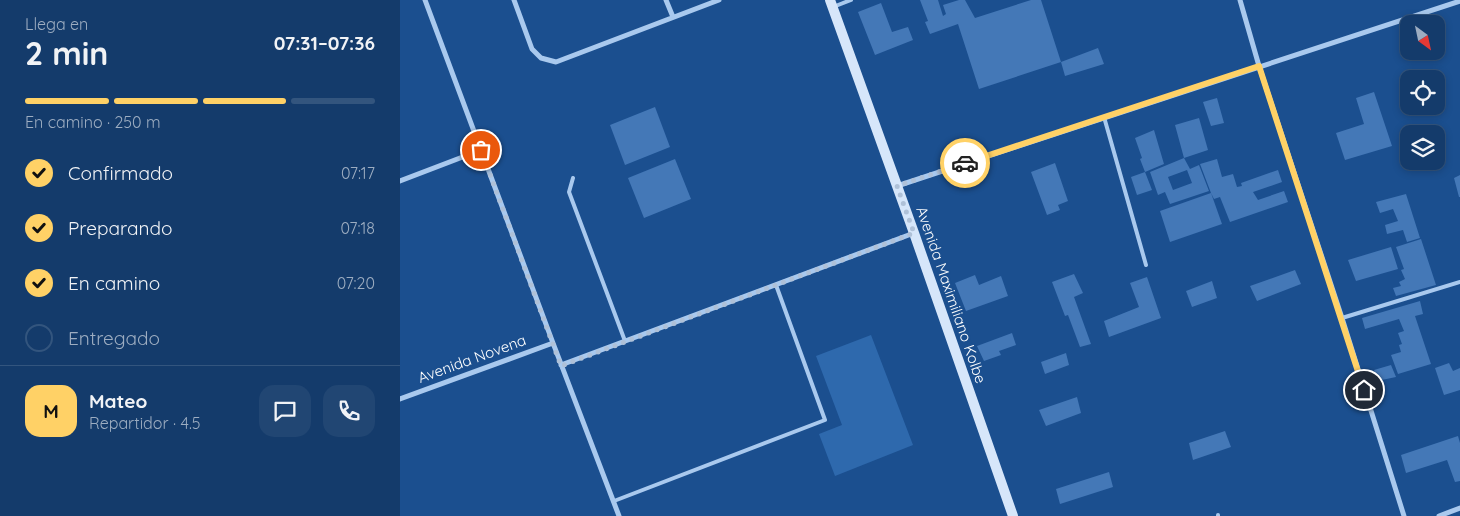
<!DOCTYPE html>
<html lang="es">
<head>
<meta charset="utf-8">
<style>
	body { margin:0; font-family:Quicksand,sans-serif; background:#214673; color:#f1f3f6; height:100vh; display:flex; flex-direction:column; font-size:19px; white-space:nowrap }
	* { box-sizing:border-box; margin:0 }
	p { font-size:16px; color:#9dadc1 }
	.icon { flex:none; width:28px; height:28px; fill:none; stroke:currentColor; stroke-width:2; stroke-linecap:round; stroke-linejoin:round }
	.map { position:relative; flex:1; overflow:hidden }
	.side { display:flex; flex-direction:column; background:#143b6b; width:400px }
	.side>* { flex:none }
	.needle { width:32px; rotate:147deg }
	.tools { position:absolute; left:1000px; top:15px; display:grid; gap:10px }
	.tools a { display:grid; place-items:center; width:45px; height:45px; border-radius:10px; background:#143b6b; box-shadow:0 2px 8px #0003,0 0 0 1px #33557e; font-size:25px }
	.pin { position:absolute; display:grid; place-items:center; width:42px; height:42px; color:#fff; margin:-21px; border:2px solid #fff; border-radius:50%; box-shadow:0 1px 5px #0007 }
	.courier { position:absolute; display:grid; place-items:center; width:50px; height:50px; margin:-25px; border:4px solid #ffd166; border-radius:50%; background:#fff; color:#222; box-shadow:0 1px 6px #0007 }
	.headline em { font-style:normal; font-weight:700 }
	.headline div { display:flex; flex-direction:column-reverse }
	.headline { display:flex; align-items:center; justify-content:space-between; height:85px; padding:0 25px }
	h1 { font-size:32px; font-weight:700; line-height:38px }
	.bar { display:grid; grid-template-columns:repeat(4,1fr); gap:8px 5px; align-content:center; height:60px; padding:0 25px }
	.bar i { height:6px; border-radius:4px; background:#33557e }
	.bar .active { background:#ffd166 }
	.bar p { grid-column:span 4 }
	.line { display:flex; align-items:center; gap:12px; padding:0 25px; border-top:1px solid #33557e }
	.line div { flex:1 }
	.round { display:grid; place-items:center; flex:none; width:52px; height:52px; border-radius:15px; background:#214673 }
	ol { padding:0 25px; list-style:none }
	li { display:flex; align-items:center; gap:15px; height:55px }
	li p { margin-inline-start:auto }
	li .icon { padding:5px; border-radius:50%; background:#ffd166; color:#111; stroke-width:4 }
	li:last-child { color:#9dadc1 }
	li i { width:28px; height:28px; border:2px solid #33557e; border-radius:50% }
	main { display:flex; flex:1; min-height:0 }
	.map>svg:first-child { display:block }
	.green { fill:#2e69ad }
	.building { fill:#4478b7; fill-rule:evenodd }
	.lines { fill:none; stroke-linecap:round; stroke-linejoin:round }
	.service { stroke:#a9c9ee; stroke-width:4 }
	.minor { stroke:#a9c9ee; stroke-width:5 }
	.secondary { stroke:#d6e6fa; stroke-width:10 }
	.done { stroke:#afc1d8; stroke-width:5; stroke-dasharray:0 9 }
	.route { stroke:#ffd166; stroke-width:6 }
	.labels { text-anchor:middle; stroke-width:4; stroke-linejoin:round; paint-order:stroke }
	.street-label { font-size:15px; fill:#fff; stroke:#1b4f8f }
</style>
</head>
<body>
<main>
<section class="side">
<div class="headline"><div><h1>2 min</h1><p>Llega en</p></div><em>07:31–07:36</em></div>
<div class="bar"><i class="active"></i><i class="active"></i><i class="active"></i><i></i><p>En camino · 250 m</p></div>
<ol>
<li><svg class="icon" aria-label="check" viewBox="0 0 24 24"><path d="M5 12l5 5 9-10"/></svg>Confirmado<p>07:17</p></li>
<li><svg class="icon" aria-label="check" viewBox="0 0 24 24"><path d="M5 12l5 5 9-10"/></svg>Preparando<p>07:18</p></li>
<li><svg class="icon" aria-label="check" viewBox="0 0 24 24"><path d="M5 12l5 5 9-10"/></svg>En camino<p>07:20</p></li>
<li><i></i>Entregado</li>
</ol>
<div class="line" style="height:90px"><b class="round" style="background:#ffd166;color:#111">M</b><div><b>Mateo</b><p>Repartidor · 4.5</p></div><a class="round"><svg class="icon" aria-label="chat" viewBox="0 0 24 24"><path d="M4 5h16v11H9l-5 4z"/></svg></a><a class="round"><svg class="icon" aria-label="phone" viewBox="0 0 24 24"><path d="M5 4h4l2 5-3 2q2 4 5 5l2-3 5 2v4C11 20 4 13 5 4z"/></svg></a></div>
</section>
<div class="map">
<svg width="1060" height="516" viewBox="0 0 1060 516">
	<rect width="100%" height="100%" fill="#1b4f8f"/>
	<path class="green" d="M471 335 513 445 435 476 419 434 442 425 416 356Z"/>
	<path class="building" d="M520 0H538L543 16 546 14 543 5 559 0H565L575 18 631 0H641L661 62 698 48 704 64 665 76 661 62 579 89 558 24 530 34 525 22 528 21Z
		M481 3 492 32 508 27 513 40 475 55 458 12Z
		M974 92 992 146 945 160 936 133 964 124 956 98Z
		M817 98 824 123 811 126 803 102Z
		M255 107 270 147 225 165 210 125Z
		M799 118 808 150 784 158 775 125Z
		M754 130 764 164 745 172 752 190 737 195 731 177 745 172 740 159 742 158 735 138Z
		M784 158 790 169 799 165 809 191 770 204 765 192 758 195 750 172ZM787 170 792 183 773 190 768 177Z
		M275 159 291 199 244 218 228 178Z
		M817 159 822 177 833 174 837 187 842 186 841 183 878 170 882 182 853 192 858 200 884 191 888 202 830 222 820 197 814 199 811 193 800 164Z
		M655 163 668 201 658 205 660 210 647 215 631 172Z
		M1060 175V197H1059L1054 178Z
		M811 193 822 224 770 242 760 211Z
		M1006 194 1020 238 1007 242 1003 230 987 234 985 225 998 221 993 209 980 213 976 202Z
		M1021 239 1036 285 996 296 993 288 1001 286 999 282 1005 279 1001 270 1004 269 996 247Z
		M991 247 998 269 956 281 948 260Z
		M895 270 901 284 857 301 850 286Z
		M674 274 683 293 674 297 691 344 680 347 668 315 665 316 652 282Z
		M575 275 579 285 601 276 608 296 566 311 555 283Z
		M747 277 761 318 709 337 704 321 739 307 730 283Z
		M812 281 817 298 792 307 786 291Z
		M1020 301 1023 314 1015 316 1031 364 998 374 991 355 1001 352 999 345 1002 344 998 333 1004 331 999 319 965 329 962 318Z
		M612 333 616 345 599 351 601 355 584 361 577 346Z
		M666 353 669 365 645 374 641 362Z
		M1049 363 1053 371 1060 368V390L1044 395 1035 368Z
		M991 365 996 377 977 381 974 370Z
		M677 397 681 413 646 426 639 410Z
		M825 431 831 447 793 460 789 443Z
		M1058 436 1060 443V481L1055 482 1047 460 1006 473 1001 455Z
		M709 472 713 487 660 504 656 489Z"/>
	<g class="lines">
		<path class="service" d="M433 7 451 0
			M704 117 746 265
			M173 178 169 192 225 341
			M942 318 1060 282
			M214 501 425 420 376 285
			M818 515V516"/>
		<path class="minor" d="M25 0 153 343 219 516
			M114 0 132 49 141 58 156 62 319 0
			M266 0 273 17
			M840 0 859 66 942 318 1004 516
			M0 181 81 150
			M497 186 1060 1
			M161 365 514 233
			M0 399 153 343
			M1039 516 1060 508"/>
		<path class="secondary" d="M430 0 514 233 613 516"/>
	</g>
	<g class="lines">
		<path class="done" d="M81 150 161 366 514 233 497 186 565 163"/>
		<path class="route" d="M565 163 859 66 964 390"/>
	</g>
	<g class="labels">
		<g class="street-label">
			<text transform="translate(551 295) rotate(71)" y="5">Avenida Maximiliano Kolbe</text>
			<text transform="translate(72 359) rotate(-20)" y="5">Avenida Novena</text>
		</g>
	</g>
</svg>
<div class="tools">
<a><svg class="needle" viewBox="-14 -14 28 28"><path d="M0-13l5 13h-10z" fill="#e53935"/><path d="M0 13l5-13h-10z" fill="#9dadc1"/></svg></a>
<a><svg class="icon" aria-label="locate" viewBox="0 0 24 24"><circle cx="12" cy="12" r="6"/><path d="M12 2v4M12 18v4M2 12h4M18 12h4"/></svg></a>
<a><svg class="icon" aria-label="layers" viewBox="0 0 24 24"><path d="M12 4l9 5-9 5-9-5zM3 14l9 5 9-5"/></svg></a>
</div>
<div class="pin" style="left:81px;top:150px;background:#ea580c"><svg class="icon" aria-label="bag" viewBox="0 0 24 24"><path d="M5 8h14l-1 12H6zM9 8a3 3 0 0 1 6 0"/></svg></div>
<div class="pin" style="left:964px;top:390px;background:#1f2937"><svg class="icon" aria-label="home" viewBox="0 0 24 24"><path d="M3 11l9-7 9 7M6 9v11h12V9"/></svg></div>
<div class="courier" style="left:565px;top:163px"><svg class="icon" aria-label="car" viewBox="0 0 24 24"><path d="M5 17H2v-5l4-1 3-4h7l3 4 3 1v5h-3M9 17h6M6 11h13"/><circle cx="7" cy="17" r="2"/><circle cx="17" cy="17" r="2"/></svg></div>
</div>
</main>
</body>
</html>
